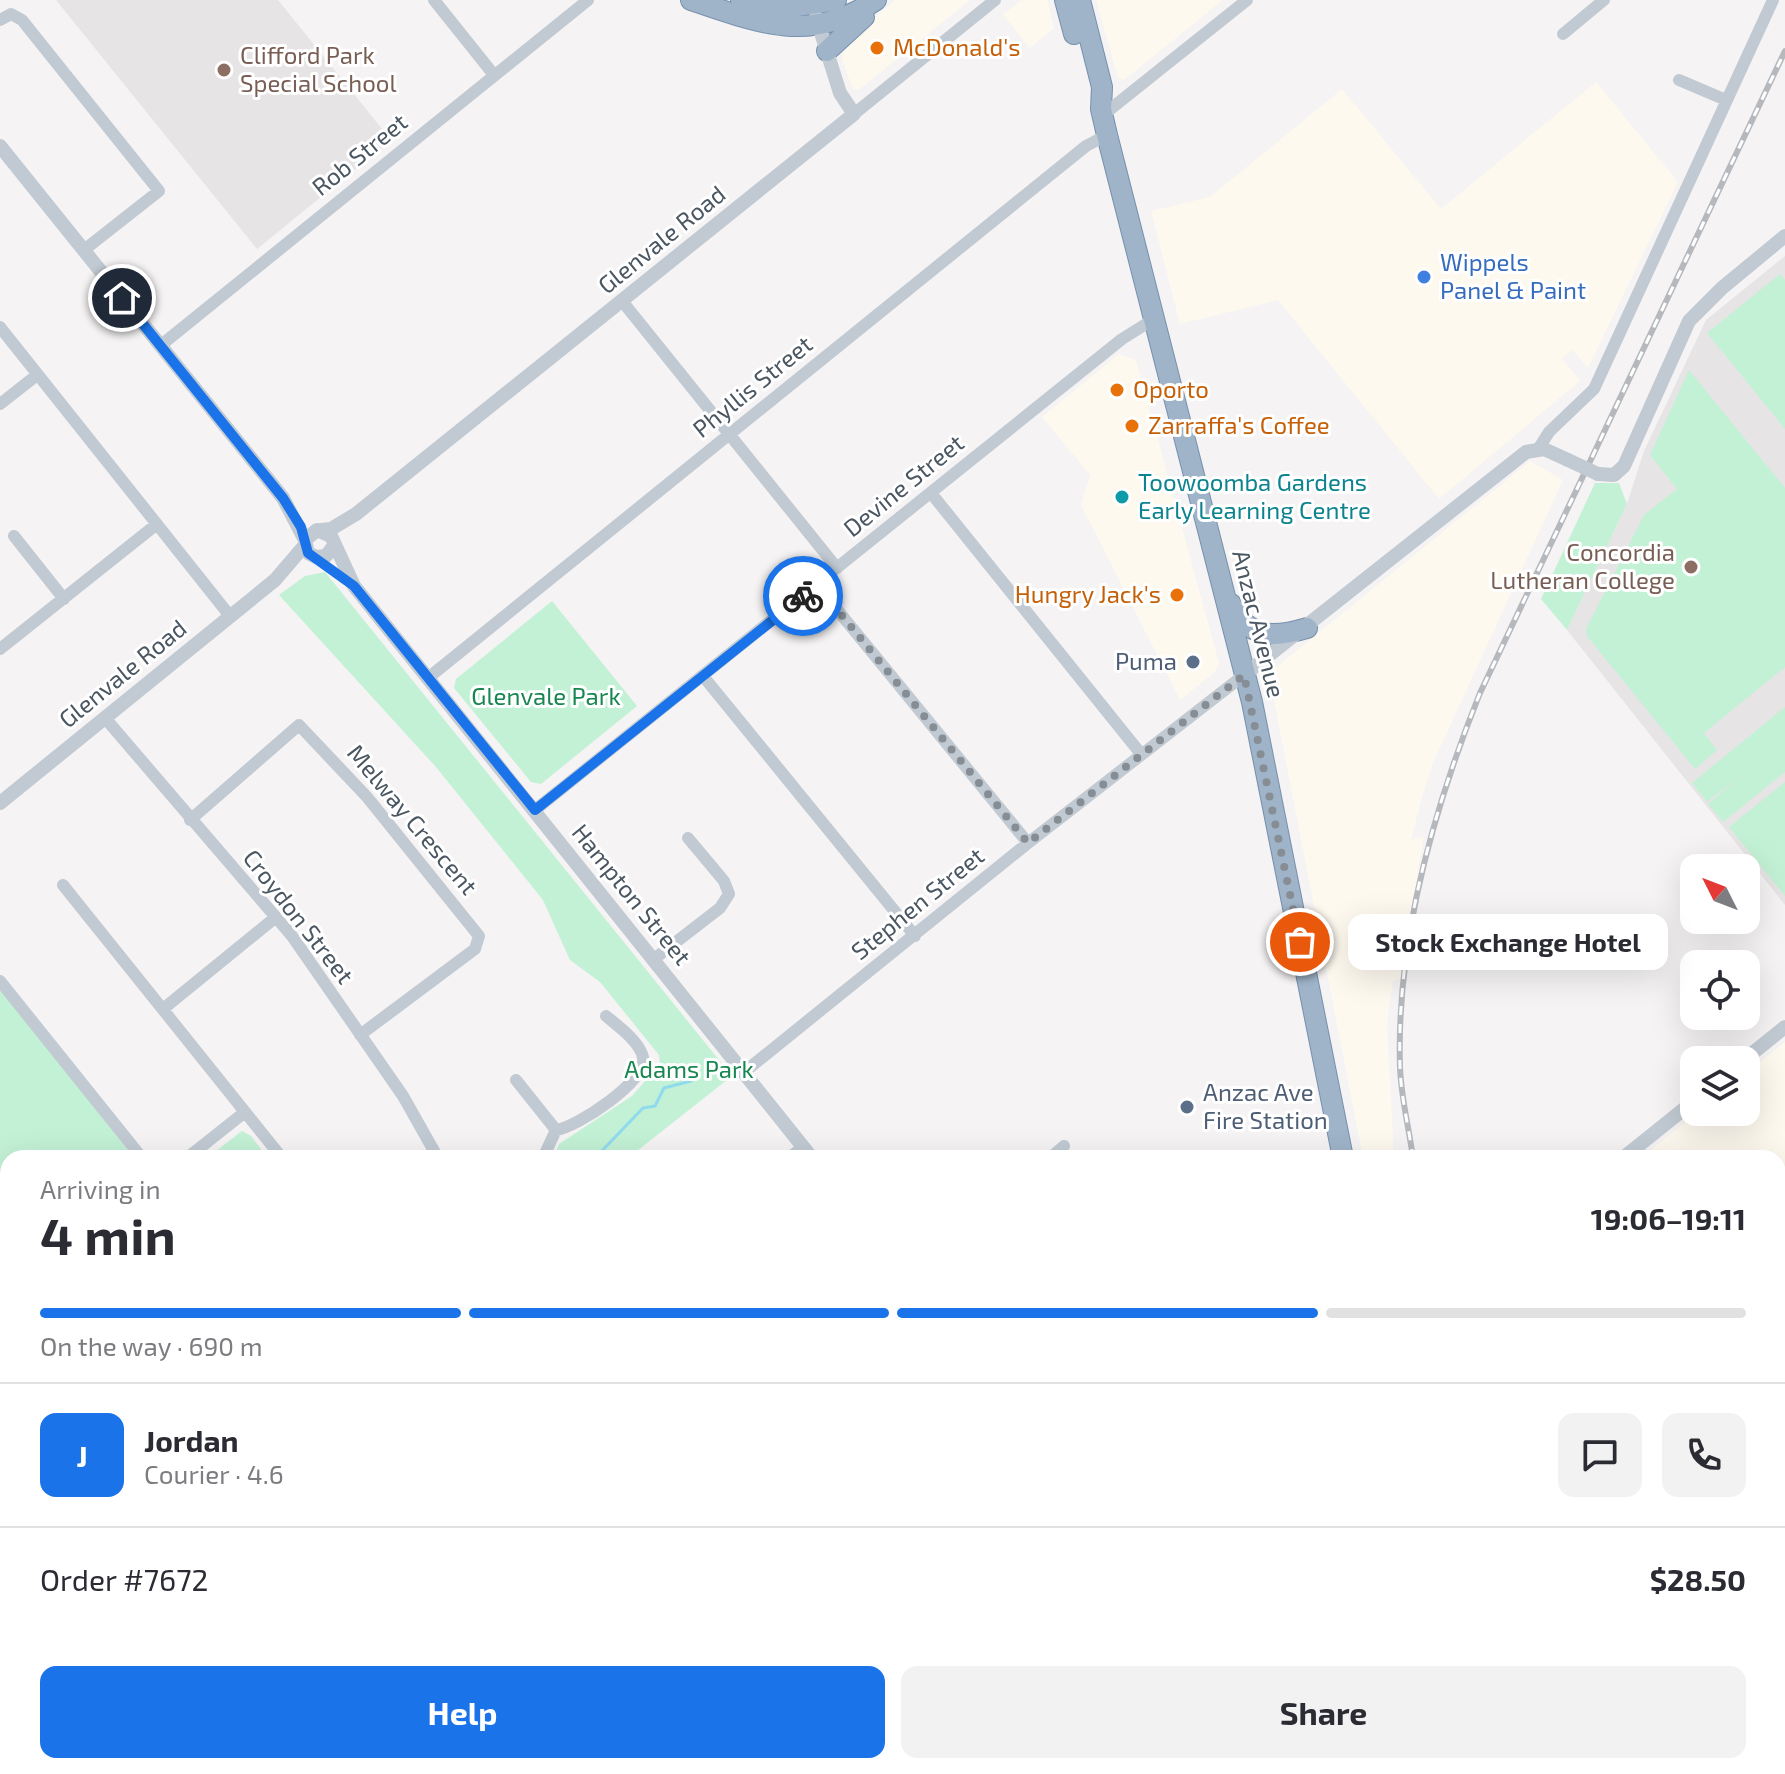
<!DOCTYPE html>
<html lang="en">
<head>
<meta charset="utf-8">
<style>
	body { margin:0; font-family:"Exo 2",sans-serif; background:#f2f2f3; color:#2b2b33; height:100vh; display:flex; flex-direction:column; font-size:30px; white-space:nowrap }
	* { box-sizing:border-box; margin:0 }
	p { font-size:26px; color:#7c7c81 }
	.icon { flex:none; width:44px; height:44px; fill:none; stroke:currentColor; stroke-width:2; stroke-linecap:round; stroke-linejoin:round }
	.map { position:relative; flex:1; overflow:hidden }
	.panel { position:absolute; left:0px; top:1150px; width:1786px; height:624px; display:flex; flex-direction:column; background:#fff; border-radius:24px 24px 0 0; box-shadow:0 8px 32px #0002 }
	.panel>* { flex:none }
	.needle { width:52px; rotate:312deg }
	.controls { position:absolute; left:1680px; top:854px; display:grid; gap:16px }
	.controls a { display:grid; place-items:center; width:80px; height:80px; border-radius:16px; background:#fff; box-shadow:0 8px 32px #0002; font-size:40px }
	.pin { position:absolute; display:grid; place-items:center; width:68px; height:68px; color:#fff; margin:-34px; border:4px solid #fff; border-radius:50%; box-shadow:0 2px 8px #0007 }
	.courier { position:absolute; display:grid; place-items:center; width:80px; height:80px; margin:-40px; border:6px solid #1a73e8; border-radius:50%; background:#fff; color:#222; box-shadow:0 2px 10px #0007 }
	.bubble { position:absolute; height:56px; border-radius:16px; background:#fff; box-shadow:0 8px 32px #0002; font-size:26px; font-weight:700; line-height:56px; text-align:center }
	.overview em { font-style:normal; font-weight:700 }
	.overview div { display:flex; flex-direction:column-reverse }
	.overview { display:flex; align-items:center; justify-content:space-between; height:136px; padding:0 40px }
	h1 { font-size:52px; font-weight:700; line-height:60px }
	.bar { display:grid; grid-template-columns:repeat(4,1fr); gap:12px 8px; align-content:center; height:96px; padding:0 40px }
	.bar i { height:10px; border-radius:6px; background:#e1e1e2 }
	.bar .selected { background:#1a73e8 }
	.bar p { grid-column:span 4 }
	.line { display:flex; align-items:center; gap:20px; padding:0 40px; border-top:2px solid #e1e1e2 }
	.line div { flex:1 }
	.round { display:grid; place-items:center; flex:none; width:84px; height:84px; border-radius:16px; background:#f2f2f3 }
	.primary-button { display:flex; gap:16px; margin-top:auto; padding:16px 40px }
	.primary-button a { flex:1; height:92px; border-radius:16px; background:#1a73e8; color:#fff; font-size:32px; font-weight:700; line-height:92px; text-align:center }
	.primary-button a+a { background:#f2f2f3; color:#2b2b33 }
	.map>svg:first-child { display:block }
	.commercial { fill:#fdf9ef }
	.education { fill:#e6e4e5 }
	.green { fill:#c3f1d5 }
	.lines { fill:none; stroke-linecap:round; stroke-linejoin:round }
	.stream { stroke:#90daee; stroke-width:3 }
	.trunk-casing { stroke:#7690ad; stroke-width:22 }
	.minor { stroke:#c1cad2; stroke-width:12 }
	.tertiary { stroke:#c1cad2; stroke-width:14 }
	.trunk { stroke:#9fb4c9; stroke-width:20 }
	.rail-casing { stroke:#b5b8bd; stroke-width:6 }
	.rail { stroke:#fff; stroke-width:3; stroke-dasharray:9; stroke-linecap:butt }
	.tertiary-bridge { stroke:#c1cad2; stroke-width:14 }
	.done { stroke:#868d94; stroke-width:8; stroke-dasharray:0 14.4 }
	.route { stroke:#1a73e8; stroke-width:10 }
	.food-dot { fill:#e8710a; stroke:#fff; stroke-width:3 }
	.education-dot { fill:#8d6e63; stroke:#fff; stroke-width:3 }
	.shop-dot { fill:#3f7fe0; stroke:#fff; stroke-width:3 }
	.culture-dot { fill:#0f9aa8; stroke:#fff; stroke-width:3 }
	.service-dot { fill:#5c6f8a; stroke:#fff; stroke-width:3 }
	.labels { text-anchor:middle; stroke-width:6; stroke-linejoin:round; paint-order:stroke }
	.food-label { font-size:24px; fill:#c56008; stroke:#fff; text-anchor:start }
	.education-label { font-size:24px; fill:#785e54; stroke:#fff; text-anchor:start }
	.street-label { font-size:24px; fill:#4a5661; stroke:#fff }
	.shop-label { font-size:24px; fill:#366cbe; stroke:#fff; text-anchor:start }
	.culture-label { font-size:24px; fill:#0d838f; stroke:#fff; text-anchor:start }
	.service-label { font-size:24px; fill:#4e5e75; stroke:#fff; text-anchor:end }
	.park-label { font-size:24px; fill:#17864f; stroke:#fff }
</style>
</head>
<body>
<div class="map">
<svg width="1785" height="1774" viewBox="0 0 1785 1774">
	<rect width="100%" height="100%" fill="#f5f3f3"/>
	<path class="commercial" d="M895 0H970L860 89 853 90 842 60 844 44Z
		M1021 0H1047L1054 28 1030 48 1003 15Z
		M1096 0H1223L1124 80 1118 78Z
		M1596 82 1678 182 1588 368 1573 350 1562 358 1580 381 1439 499 1278 300 1180 324 1151 211 1210 197 1342 89 1441 209Z
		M1119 354 1136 360 1219 663 1215 672 1180 700 1081 505 1090 475 1042 417Z
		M1530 461 1563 480 1433 763 1421 801 1411 840 1424 837 1400 979 1393 980 1387 1024 1394 1158H1363L1270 680 1273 670Z
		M1785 1042V1280L1778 1271V1158H1641L1698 1112H1746V1073Z
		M1587 1766H1659L1666 1774H1590Z"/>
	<path class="education" d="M56 0H278L391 140 257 249Z
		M1785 256V905L1567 630 1627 504 1644 451 1706 320Z"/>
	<path class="green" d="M1780 274 1785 280V429L1707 333Z
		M1689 370 1785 488V667L1704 733 1717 750 1695 769 1587 636 1586 629 1644 515 1677 489 1650 455Z
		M1595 483H1619L1627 504 1567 630 1541 599Z
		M325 572 732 1076 628 1158H554L559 1144 632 1096 660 1064 659 1055 600 982 570 960 543 900 436 767 279 595 305 576Z
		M552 601 637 706 541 784 531 782 454 688 456 679Z
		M1785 707V772L1723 822 1708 804 1742 775 1707 802 1692 783Z
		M1785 782V896L1729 827Z
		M0 988 134 1158H8V1351L0 1341Z
		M242 1131 251 1136 268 1158H207Z
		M8 1668V1724L0 1715V1683Z
		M42 1766H184L180 1774H48Z
		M1061 1766H1536L1539 1774H1051Z"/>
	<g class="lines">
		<path class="stream" d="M595 1158 643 1108 655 1106 664 1088 691 1081
			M161 1774 165 1766"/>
		<defs>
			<path id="trunk" d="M691 0C761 23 809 45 876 0
				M741 0 790 7 836 0
				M1065 0 1074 34
				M1080 0 1102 87 1101 109 1107 135 1252 702 1343 1158
				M827 51 864 17
				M1231 604C1248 639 1274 638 1307 628
				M1560 1766 1563 1774"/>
		</defs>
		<use href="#trunk" class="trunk-casing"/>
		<path class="minor" d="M434 0 494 75
			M0 20 11 14 22 20 159 191 84 250
			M1563 34 1604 0
			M1679 80 1726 100
			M854 114 995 0
			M1103 115 1247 0
			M622 301 837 568
			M0 327 230 616
			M160 346 588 0
			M0 404 37 375
			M1539 448 1549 432 1594 389 1773 0
			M931 493 1141 754
			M14 536 64 599
			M817 585 1028 843
			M0 649 157 524
			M703 676 915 936
			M428 678 1086 146 1107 135
			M105 718 292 936 403 1096 438 1158
			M535 810 1122 339 1154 319
			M190 820 299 725 367 797 479 936 475 949 360 1035
			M63 885 282 1158
			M654 959 720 908 729 894 724 881 688 838
			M0 981 142 1158
			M163 1009 276 917
			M743 1073 1028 843 1244 675
			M516 1080 556 1130
			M556 1130C577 1127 648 1081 643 1057 639 1041 618 1026 606 1016
			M187 1158 245 1112
			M543 1158 556 1130
			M789 1158 803 1147
			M1050 1158 1064 1146
			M1778 1339 1785 1333
			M0 1496 8 1490
			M1778 1630 1785 1624
			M0 1664 8 1649
			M0 1734 8 1744
			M24 1766 27 1774
			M1723 1766 1728 1774"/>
		<path class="tertiary" d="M0 146 283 498 305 540
			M1598 474 1614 475 1624 466 1689 321 1722 288 1785 236
			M321 530 331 529 356 514 854 114 840 93 816 17
			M333 547 326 556 316 557 308 553 305 540 317 530 331 536 354 586 812 1158
			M1244 675 1526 452 1544 449 1568 460
			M0 803 275 580 305 545
			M1744 1060 1785 1027
			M1623 1158 1694 1101
			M1034 1774 1044 1766"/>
		<use href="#trunk" class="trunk"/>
		<defs>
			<path id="rail" d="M1413 1158C1409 1128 1401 1098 1400 1067 1396 940 1433 810 1480 693L1785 51
				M1690 1766 1696 1774"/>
		</defs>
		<use href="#rail" class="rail-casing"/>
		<use href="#rail" class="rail"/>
		<path class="tertiary-bridge" d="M1568 460 1598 474"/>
	</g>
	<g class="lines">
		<path class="done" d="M803 596 817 585 1028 843 1244 675 1300 942"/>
		<path class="route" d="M122 298 283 498 301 527 308 553 354 586 535 810 803 596"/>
	</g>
	<g class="food-dot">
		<circle cx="877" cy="48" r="8"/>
		<circle cx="1117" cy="390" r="8"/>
		<circle cx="1132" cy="426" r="8"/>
		<circle cx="1177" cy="595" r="8"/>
	</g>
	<g class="education-dot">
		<circle cx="224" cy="70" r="8"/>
		<circle cx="1691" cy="567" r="8"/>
	</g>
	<circle class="shop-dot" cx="1424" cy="277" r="8"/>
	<circle class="culture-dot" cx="1122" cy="497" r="8"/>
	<g class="service-dot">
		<circle cx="1193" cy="662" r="8"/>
		<circle cx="1187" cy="1107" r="8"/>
	</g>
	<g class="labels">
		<g class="food-label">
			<text x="893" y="56">McDonald's</text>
			<text x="1133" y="398">Oporto</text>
			<text x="1148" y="434">Zarraffa's Coffee</text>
			<text x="1161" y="603" text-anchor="end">Hungry Jack's</text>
		</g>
		<g class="education-label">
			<text x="240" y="64">Clifford Park<tspan x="240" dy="28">Special School</tspan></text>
			<text x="1675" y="561" text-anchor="end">Concordia<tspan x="1675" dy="28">Lutheran College</tspan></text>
		</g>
		<g class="street-label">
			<text transform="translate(360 155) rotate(-39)" y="8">Rob Street</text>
			<text transform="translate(662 240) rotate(-39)" y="8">Glenvale Road</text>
			<text transform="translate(753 387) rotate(-39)" y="8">Phyllis Street</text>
			<text transform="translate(904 486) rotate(-39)" y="8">Devine Street</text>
			<text transform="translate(1258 624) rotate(76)" y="8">Anzac Avenue</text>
			<text transform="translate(123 674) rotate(-39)" y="8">Glenvale Road</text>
			<text transform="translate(412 820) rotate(50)" y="8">Melway Crescent</text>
			<text transform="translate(631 895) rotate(51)" y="8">Hampton Street</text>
			<text transform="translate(918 904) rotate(-39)" y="8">Stephen Street</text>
			<text transform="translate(298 917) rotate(52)" y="8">Croydon Street</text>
		</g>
		<g class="shop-label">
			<text x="1440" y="271">Wippels<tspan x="1440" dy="28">Panel &amp; Paint</tspan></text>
		</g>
		<g class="culture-label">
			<text x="1138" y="491">Toowoomba Gardens<tspan x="1138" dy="28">Early Learning Centre</tspan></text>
		</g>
		<g class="service-label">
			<text x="1177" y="670">Puma</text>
			<text x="1203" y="1101" text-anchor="start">Anzac Ave<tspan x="1203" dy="28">Fire Station</tspan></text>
		</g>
		<g class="park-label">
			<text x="546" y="705">Glenvale Park</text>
			<text x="689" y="1078">Adams Park</text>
		</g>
	</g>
</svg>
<div class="controls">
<a><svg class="needle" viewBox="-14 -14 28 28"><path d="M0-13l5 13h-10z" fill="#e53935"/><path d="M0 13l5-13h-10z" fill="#7c7c81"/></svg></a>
<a><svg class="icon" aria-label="locate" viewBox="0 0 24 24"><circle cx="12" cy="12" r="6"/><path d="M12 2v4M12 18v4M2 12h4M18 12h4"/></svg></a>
<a><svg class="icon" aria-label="layers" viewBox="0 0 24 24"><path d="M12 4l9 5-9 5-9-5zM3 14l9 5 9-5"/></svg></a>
</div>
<div class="pin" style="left:1300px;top:942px;background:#ea580c"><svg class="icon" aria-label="bag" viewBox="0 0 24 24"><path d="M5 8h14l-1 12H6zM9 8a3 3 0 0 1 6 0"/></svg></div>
<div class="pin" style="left:122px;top:298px;background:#1f2937"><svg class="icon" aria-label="home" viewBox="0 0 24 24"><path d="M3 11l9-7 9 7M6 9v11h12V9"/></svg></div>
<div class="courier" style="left:803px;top:596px"><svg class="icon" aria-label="bike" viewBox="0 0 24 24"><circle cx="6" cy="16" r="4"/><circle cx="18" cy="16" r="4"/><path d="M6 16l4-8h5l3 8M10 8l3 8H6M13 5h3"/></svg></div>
<div class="bubble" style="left:1348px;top:914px;width:320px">Stock Exchange Hotel</div>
<section class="panel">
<div class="overview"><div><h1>4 min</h1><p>Arriving in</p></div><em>19:06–19:11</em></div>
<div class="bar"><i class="selected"></i><i class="selected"></i><i class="selected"></i><i></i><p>On the way · 690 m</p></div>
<div class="line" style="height:144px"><b class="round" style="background:#1a73e8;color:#fff">J</b><div><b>Jordan</b><p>Courier · 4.6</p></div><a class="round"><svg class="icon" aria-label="chat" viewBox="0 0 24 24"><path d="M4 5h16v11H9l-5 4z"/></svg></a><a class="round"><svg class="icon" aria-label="phone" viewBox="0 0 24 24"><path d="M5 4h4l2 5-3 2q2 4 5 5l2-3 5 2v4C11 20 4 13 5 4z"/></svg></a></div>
<div class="line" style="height:104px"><div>Order #7672</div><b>$28.50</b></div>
<div class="primary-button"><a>Help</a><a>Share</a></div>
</section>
</div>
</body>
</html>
